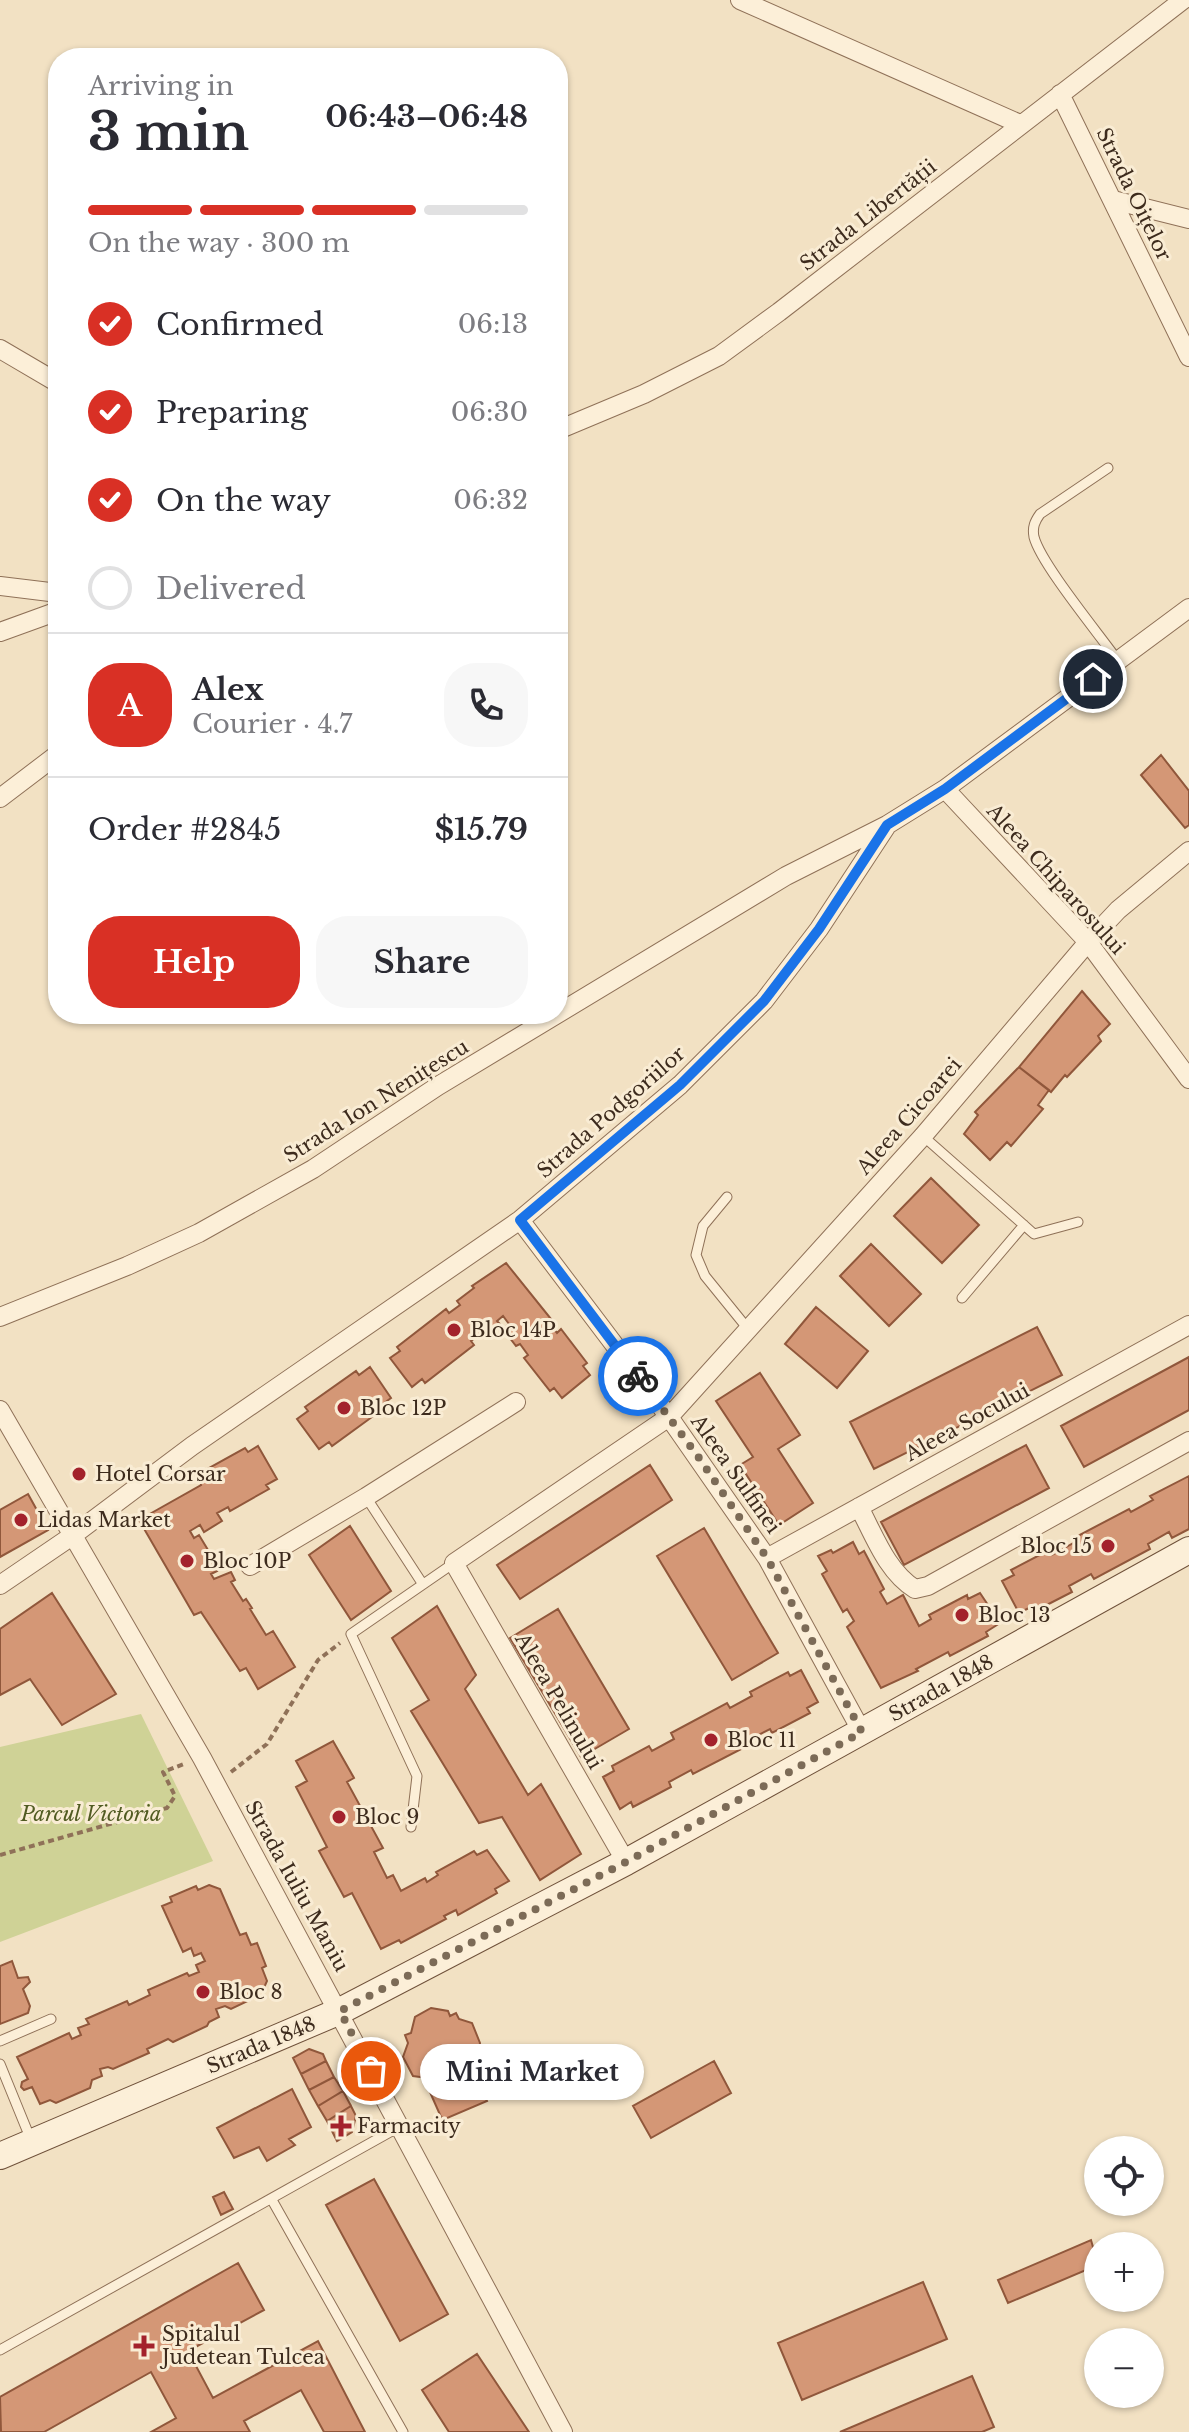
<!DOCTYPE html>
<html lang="en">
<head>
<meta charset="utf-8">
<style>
	body { margin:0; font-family:"Libre Baskerville",serif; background:#f7f7f7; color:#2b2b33; height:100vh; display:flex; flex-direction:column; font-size:30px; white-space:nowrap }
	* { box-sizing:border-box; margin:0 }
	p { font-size:26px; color:#7c7c81 }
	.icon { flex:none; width:44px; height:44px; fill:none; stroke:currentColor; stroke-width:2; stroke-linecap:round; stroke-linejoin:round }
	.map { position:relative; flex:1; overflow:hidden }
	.sheet { position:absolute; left:48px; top:48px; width:520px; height:976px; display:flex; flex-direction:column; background:#fff; border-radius:32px; box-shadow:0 2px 6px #0004 }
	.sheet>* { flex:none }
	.buttons { position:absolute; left:1084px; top:2136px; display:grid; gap:16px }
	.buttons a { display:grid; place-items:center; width:80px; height:80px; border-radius:50%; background:#fff; box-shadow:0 2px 6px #0004; font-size:40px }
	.pin { position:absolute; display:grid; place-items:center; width:68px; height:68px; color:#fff; margin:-34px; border:4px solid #fff; border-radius:50%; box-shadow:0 2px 8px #0007 }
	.courier { position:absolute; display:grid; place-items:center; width:80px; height:80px; margin:-40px; border:6px solid #1a73e8; border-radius:50%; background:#fff; color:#222; box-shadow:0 2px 10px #0007 }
	.bubble { position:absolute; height:56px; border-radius:28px; background:#fff; box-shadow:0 2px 6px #0004; font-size:26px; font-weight:700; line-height:56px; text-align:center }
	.head em { font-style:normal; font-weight:700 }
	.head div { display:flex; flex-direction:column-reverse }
	.head { display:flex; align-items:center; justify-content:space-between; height:136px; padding:0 40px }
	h1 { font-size:52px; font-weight:700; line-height:60px }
	.bar { display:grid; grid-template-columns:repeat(4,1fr); gap:12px 8px; align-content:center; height:96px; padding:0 40px }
	.bar i { height:10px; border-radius:6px; background:#e1e1e2 }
	.bar .current { background:#d93025 }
	.bar p { grid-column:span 4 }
	.line { display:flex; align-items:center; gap:20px; padding:0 40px; border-top:2px solid #e1e1e2 }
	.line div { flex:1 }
	.round { display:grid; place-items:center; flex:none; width:84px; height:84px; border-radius:32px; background:#f7f7f7 }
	ol { padding:0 40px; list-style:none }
	li { display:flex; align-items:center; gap:24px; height:88px }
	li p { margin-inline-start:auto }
	li .icon { padding:8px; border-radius:50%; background:#d93025; color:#fff; stroke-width:4 }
	li:last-child { color:#7c7c81 }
	li i { width:44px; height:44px; border:4px solid #e1e1e2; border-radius:50% }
	.action { display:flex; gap:16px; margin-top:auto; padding:16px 40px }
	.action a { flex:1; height:92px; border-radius:32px; background:#d93025; color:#fff; font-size:32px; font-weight:700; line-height:92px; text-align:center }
	.action a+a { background:#f7f7f7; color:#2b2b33 }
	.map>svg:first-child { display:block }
	.green { fill:#cfd296 }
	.building { fill:#d49776; stroke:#90573b; stroke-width:2 }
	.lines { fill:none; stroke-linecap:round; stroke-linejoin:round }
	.lane-casing { stroke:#8f7158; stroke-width:11 }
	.street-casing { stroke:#8f7158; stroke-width:20 }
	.secondary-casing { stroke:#70523b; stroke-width:28 }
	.path { stroke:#8f7158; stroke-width:4; stroke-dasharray:6 4; stroke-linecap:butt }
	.lane { stroke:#fcefd8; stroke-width:9 }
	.street { stroke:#fcefd8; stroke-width:18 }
	.secondary { stroke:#fcefd8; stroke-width:26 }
	.done { stroke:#7c6b57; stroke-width:8; stroke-dasharray:0 14.4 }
	.route { stroke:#1a73e8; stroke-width:10 }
	.poi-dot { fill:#a3222c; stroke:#f9ecd4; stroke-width:3 }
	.labels { text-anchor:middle; stroke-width:6; stroke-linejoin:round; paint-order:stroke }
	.street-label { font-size:20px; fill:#3d2b1d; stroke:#f9ecd4 }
	.poi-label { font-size:20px; fill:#3d2b1d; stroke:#f9ecd4; text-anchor:start }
	.park-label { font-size:20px; font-style:italic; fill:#515b22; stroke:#f9ecd4 }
</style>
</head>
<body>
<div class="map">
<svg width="1189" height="2432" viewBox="0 0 1189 2432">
	<rect width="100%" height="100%" fill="#f2e1c3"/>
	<path class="green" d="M141 1714 213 1861 0 1942V1747Z"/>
	<path class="building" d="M1161 755 1189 791V825L1185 828 1141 775Z
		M1082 991 1110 1024 1098 1036 1101 1041 1067 1077 1065 1075 1051 1092 1019 1067Z
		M1019 1067 1049 1090 1038 1105 1043 1109 1011 1146 1007 1142 990 1160 964 1134 978 1115 975 1112Z
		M931 1178 979 1225 942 1263 894 1216Z
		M871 1244 921 1294 889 1326 840 1276Z
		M506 1263 551 1319 548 1322 557 1333 561 1329 587 1363 583 1366 590 1375 562 1398 554 1388 550 1391 524 1358 528 1355 520 1344 516 1346 503 1329 509 1324 503 1316 497 1321 500 1324 485 1334 484 1331 471 1341 474 1345 425 1383 422 1379 412 1387 390 1358 400 1351 397 1347 446 1309 449 1313 460 1305 457 1301 474 1288 472 1286Z
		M816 1307 868 1351 837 1388 785 1344Z
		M1037 1327 1062 1375 874 1469 850 1422Z
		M1189 1357V1410L1084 1467 1061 1426Z
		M370 1367 391 1398 380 1406 383 1409 332 1446 329 1442 319 1449 297 1419 308 1411 305 1407 356 1371 359 1375Z
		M760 1373 800 1435 778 1449 813 1503 779 1525 740 1465 753 1457 716 1401Z
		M1026 1445 1049 1488 904 1565 881 1522Z
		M258 1446 277 1479 266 1485 269 1489 230 1511 228 1507 217 1513 222 1521 204 1532 200 1525 190 1531 194 1538 199 1535 208 1550 205 1551 217 1571 211 1574 214 1579 231 1572 235 1580 231 1582 243 1601 246 1599 252 1608 250 1609 266 1635 273 1631 295 1667 258 1689 246 1668 240 1671 201 1612 194 1615 139 1520 201 1485 199 1480 210 1474 207 1469 245 1448 248 1452Z
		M650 1465 672 1500 520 1599 497 1565Z
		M1189 1476V1529L1172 1538 1169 1532 1148 1544 1150 1549 1094 1579 1091 1574 1069 1586 1072 1592 1033 1612 1031 1607 1019 1613 1002 1581 1014 1575 1011 1570 1049 1550 1052 1555 1075 1542 1072 1539 1129 1509 1131 1512 1153 1500 1150 1496Z
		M28 1494 48 1530 0 1557V1510Z
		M350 1526 391 1591 351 1620 309 1555Z
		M704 1528 778 1653 732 1680 657 1556Z
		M853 1542 859 1554 864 1551 884 1589 880 1592 887 1604 903 1595 919 1626 931 1619 929 1615 967 1595 968 1599 980 1593 1000 1623 986 1632 988 1636 950 1656 948 1652 916 1669 918 1671 881 1688 847 1627 854 1621 847 1609 843 1612 822 1574 827 1571 818 1556 831 1550 833 1553Z
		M52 1593 116 1694 62 1725 30 1679 0 1695V1629Z
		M437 1606 476 1675 465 1689 528 1795 541 1784 581 1854 540 1880 502 1817 479 1823 411 1711 429 1700 392 1638Z
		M558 1609 629 1729 581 1757 510 1638Z
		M801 1670 818 1702 807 1708 810 1713 772 1733 770 1729 747 1741 749 1745 693 1774 691 1770 669 1782 671 1787 633 1807 631 1802 620 1809 603 1777 614 1771 612 1766 649 1746 652 1751 674 1739 671 1733 727 1703 730 1708 752 1696 750 1692 788 1672 790 1676Z
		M333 1741 354 1778 347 1782 383 1848 374 1852 387 1878 393 1875 401 1891 425 1878 427 1882 438 1875 436 1872 474 1851 477 1855 487 1850 509 1881 495 1889 497 1893 458 1915 456 1910 444 1916 446 1919 401 1943 399 1940 381 1949 352 1893 344 1897 319 1851 327 1847 296 1787 307 1781 296 1761Z
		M209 1885 220 1889 240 1935 246 1933 251 1945 257 1943 266 1966 262 1968 267 1981 263 1990 251 1995 252 1999 231 2009 225 2006 216 2009 219 2017 209 2022 207 2026 173 2042 168 2039 147 2049 149 2053 113 2069 108 2067 100 2069 102 2076 92 2080 90 2088 56 2103 50 2100 40 2104 32 2087 24 2090 21 2087 22 2082 28 2079 17 2057 69 2033 72 2039 81 2035 78 2028 89 2024 86 2019 127 2001 129 2005 150 1995 148 1990 187 1973 189 1976 199 1972 196 1965 205 1961 201 1953 194 1956 191 1948 183 1952 162 1906 172 1902 170 1897 196 1886 198 1890Z
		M12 1961 18 1978 28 1977 30 1982 23 1989 30 2006 28 2013 0 2024V1966Z
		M431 2008 448 2011 450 2016 456 2013 459 2019 472 2023 480 2043 478 2054 469 2058 471 2065 474 2063 488 2096 485 2097 487 2101 445 2119 441 2117 425 2081 429 2080 427 2075 420 2077 413 2076 403 2057 408 2043 405 2035 411 2033 415 2017Z
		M309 2049 323 2054 326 2061 301 2074 293 2058Z
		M326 2061 334 2077 309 2090 301 2074Z
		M714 2061 731 2093 651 2138 633 2106Z
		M334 2077 343 2091 318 2106 309 2090Z
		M292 2089 311 2127 289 2139 295 2145 267 2161 259 2147 234 2158 217 2128Z
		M343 2091 351 2106 327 2121 318 2106Z
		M351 2106 356 2116 352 2132 337 2141 327 2121Z
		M374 2179 448 2314 400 2341 326 2205Z
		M224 2192 233 2209 221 2215 213 2197Z
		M1091 2240 1098 2265 1008 2303 998 2280Z
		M238 2263 264 2310 188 2351 213 2398 318 2341 365 2432H324L301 2390 244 2421 250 2432H151L176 2418 151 2372 44 2432H1L0 2397Z
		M923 2282 947 2339 802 2400 778 2343Z
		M477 2354 529 2432H449L422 2390Z
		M972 2376 994 2427 982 2432H840Z"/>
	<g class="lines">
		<defs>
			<path id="lane" d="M1108 468 1040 514C1035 521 1032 527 1034 537 1041 564 1099 634 1118 661
				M923 1136 1034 1234 1078 1222
				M727 1197 703 1226 696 1255 705 1276 748 1329
				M962 1298 1024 1225
				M366 1497 422 1583
				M411 1827 417 1776 351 1634 454 1563
				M0 2041 51 2019
				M0 2064 31 2140
				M272 2200 403 2432
				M0 2350 399 2127"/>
			<path id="street" d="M740 0 1020 124
				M1060 94 1189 357
				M1113 200 1189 219
				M0 349 58 383
				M558 430 644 394 719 356 779 312 1183 0
				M0 586 58 593
				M0 632 58 611
				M945 789 1088 942 1189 1079
				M0 798 58 754
				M520 1220 669 1417 767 1558 862 1732
				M0 1317 127 1266 199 1233 313 1169 438 1086 786 876 887 825 945 789 1189 608
				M0 1410 202 1758 563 2432
				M859 1507C874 1535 887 1572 915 1589L928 1586 1189 1441
				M767 1558 1189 1325
				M250 1566 366 1497 516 1402
				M0 1585 72 1536 192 1446 520 1220 680 1085 764 1001 819 929 886 827
				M626 1862 454 1563 669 1417 923 1136 1088 942 1118 910 1189 851"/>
			<path id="secondary" d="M0 2156 340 2011 626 1862 1189 1550"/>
		</defs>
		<use href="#lane" class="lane-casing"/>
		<use href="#street" class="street-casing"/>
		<use href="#secondary" class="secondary-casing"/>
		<path class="path" d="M231 1772 267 1744 318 1660 340 1643
			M0 1855 167 1808 175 1796 163 1772 184 1764"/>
		<use href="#lane" class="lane"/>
		<use href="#street" class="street"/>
		<use href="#secondary" class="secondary"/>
	</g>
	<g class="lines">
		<path class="done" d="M371 2071 340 2011 626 1862 862 1732 767 1558 697 1455 638 1376"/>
		<path class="route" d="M638 1376 520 1220 680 1085 764 1001 819 929 887 825 945 789 1093 679"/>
	</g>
	<g class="poi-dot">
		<circle cx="454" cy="1330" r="8"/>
		<circle cx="344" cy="1408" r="8"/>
		<circle cx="79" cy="1474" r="8"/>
		<circle cx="21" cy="1520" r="8"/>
		<circle cx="1108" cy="1546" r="8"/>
		<circle cx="187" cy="1561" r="8"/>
		<circle cx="962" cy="1615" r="8"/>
		<circle cx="711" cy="1740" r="8"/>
		<circle cx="339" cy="1817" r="8"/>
		<circle cx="203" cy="1992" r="8"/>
		<path d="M337 2114h8v8h8v8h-8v8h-8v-8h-8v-8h8z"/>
		<path d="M140 2334h8v8h8v8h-8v8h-8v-8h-8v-8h8z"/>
	</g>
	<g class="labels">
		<g class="street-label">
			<text transform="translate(1134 194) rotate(64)" y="7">Strada Oițelor</text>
			<text transform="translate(868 215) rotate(-38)" y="7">Strada Libertății</text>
			<text transform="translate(1056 879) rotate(48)" y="7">Aleea Chiparosului</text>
			<text transform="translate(376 1101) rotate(-32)" y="7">Strada Ion Nenițescu</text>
			<text transform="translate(611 1112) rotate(-41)" y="7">Strada Podgoriilor</text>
			<text transform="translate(909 1116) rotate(-49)" y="7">Aleea Cicoarei</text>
			<text transform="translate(967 1422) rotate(-29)" y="7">Aleea Socului</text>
			<text transform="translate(736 1474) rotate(55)" y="7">Aleea Sulfinei</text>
			<text transform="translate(941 1688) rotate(-29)" y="7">Strada 1848</text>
			<text transform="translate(559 1701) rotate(60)" y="7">Aleea Pelinului</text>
			<text transform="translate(297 1886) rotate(61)" y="7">Strada Iuliu Maniu</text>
			<text transform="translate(261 2045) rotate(-23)" y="7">Strada 1848</text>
		</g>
		<g class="poi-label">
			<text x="470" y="1337">Bloc 14P</text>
			<text x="360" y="1415">Bloc 12P</text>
			<text x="95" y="1481">Hotel Corsar</text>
			<text x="37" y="1527">Lidas Market</text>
			<text x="1092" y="1553" text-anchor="end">Bloc 15</text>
			<text x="203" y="1568">Bloc 10P</text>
			<text x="978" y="1622">Bloc 13</text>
			<text x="727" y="1747">Bloc 11</text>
			<text x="355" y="1824">Bloc 9</text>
			<text x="219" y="1999">Bloc 8</text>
			<text x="357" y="2133">Farmacity</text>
			<text x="162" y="2341">Spitalul<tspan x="162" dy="23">Judetean Tulcea</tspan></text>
		</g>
		<g class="park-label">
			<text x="91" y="1821">Parcul Victoria</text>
		</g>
	</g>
</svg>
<div class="buttons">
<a><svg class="icon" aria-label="locate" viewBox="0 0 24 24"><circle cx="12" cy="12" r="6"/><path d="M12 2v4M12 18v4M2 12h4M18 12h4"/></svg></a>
<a>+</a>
<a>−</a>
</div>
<div class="pin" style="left:371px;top:2071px;background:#ea580c"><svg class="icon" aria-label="bag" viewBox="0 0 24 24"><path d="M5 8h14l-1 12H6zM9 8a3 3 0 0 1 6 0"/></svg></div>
<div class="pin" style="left:1093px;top:679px;background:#1f2937"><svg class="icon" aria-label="home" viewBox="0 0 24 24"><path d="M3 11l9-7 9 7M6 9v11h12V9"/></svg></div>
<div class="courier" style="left:638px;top:1376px"><svg class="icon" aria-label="bike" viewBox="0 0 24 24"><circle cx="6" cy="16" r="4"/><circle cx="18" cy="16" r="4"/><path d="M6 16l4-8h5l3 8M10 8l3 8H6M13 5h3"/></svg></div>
<div class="bubble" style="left:420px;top:2044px;width:224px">Mini Market</div>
<section class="sheet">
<div class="head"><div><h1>3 min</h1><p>Arriving in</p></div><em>06:43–06:48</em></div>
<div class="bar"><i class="current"></i><i class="current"></i><i class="current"></i><i></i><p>On the way · 300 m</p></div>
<ol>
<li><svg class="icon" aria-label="check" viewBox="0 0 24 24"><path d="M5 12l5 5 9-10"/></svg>Confirmed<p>06:13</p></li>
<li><svg class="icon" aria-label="check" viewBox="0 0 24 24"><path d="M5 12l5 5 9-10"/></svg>Preparing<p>06:30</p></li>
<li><svg class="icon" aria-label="check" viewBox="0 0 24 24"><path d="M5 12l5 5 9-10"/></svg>On the way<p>06:32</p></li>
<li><i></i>Delivered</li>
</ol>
<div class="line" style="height:144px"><b class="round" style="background:#d93025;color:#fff">A</b><div><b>Alex</b><p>Courier · 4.7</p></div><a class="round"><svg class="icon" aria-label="phone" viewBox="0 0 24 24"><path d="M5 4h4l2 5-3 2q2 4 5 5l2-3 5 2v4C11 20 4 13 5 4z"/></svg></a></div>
<div class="line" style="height:104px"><div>Order #2845</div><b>$15.79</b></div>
<div class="action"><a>Help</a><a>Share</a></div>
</section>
</div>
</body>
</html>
